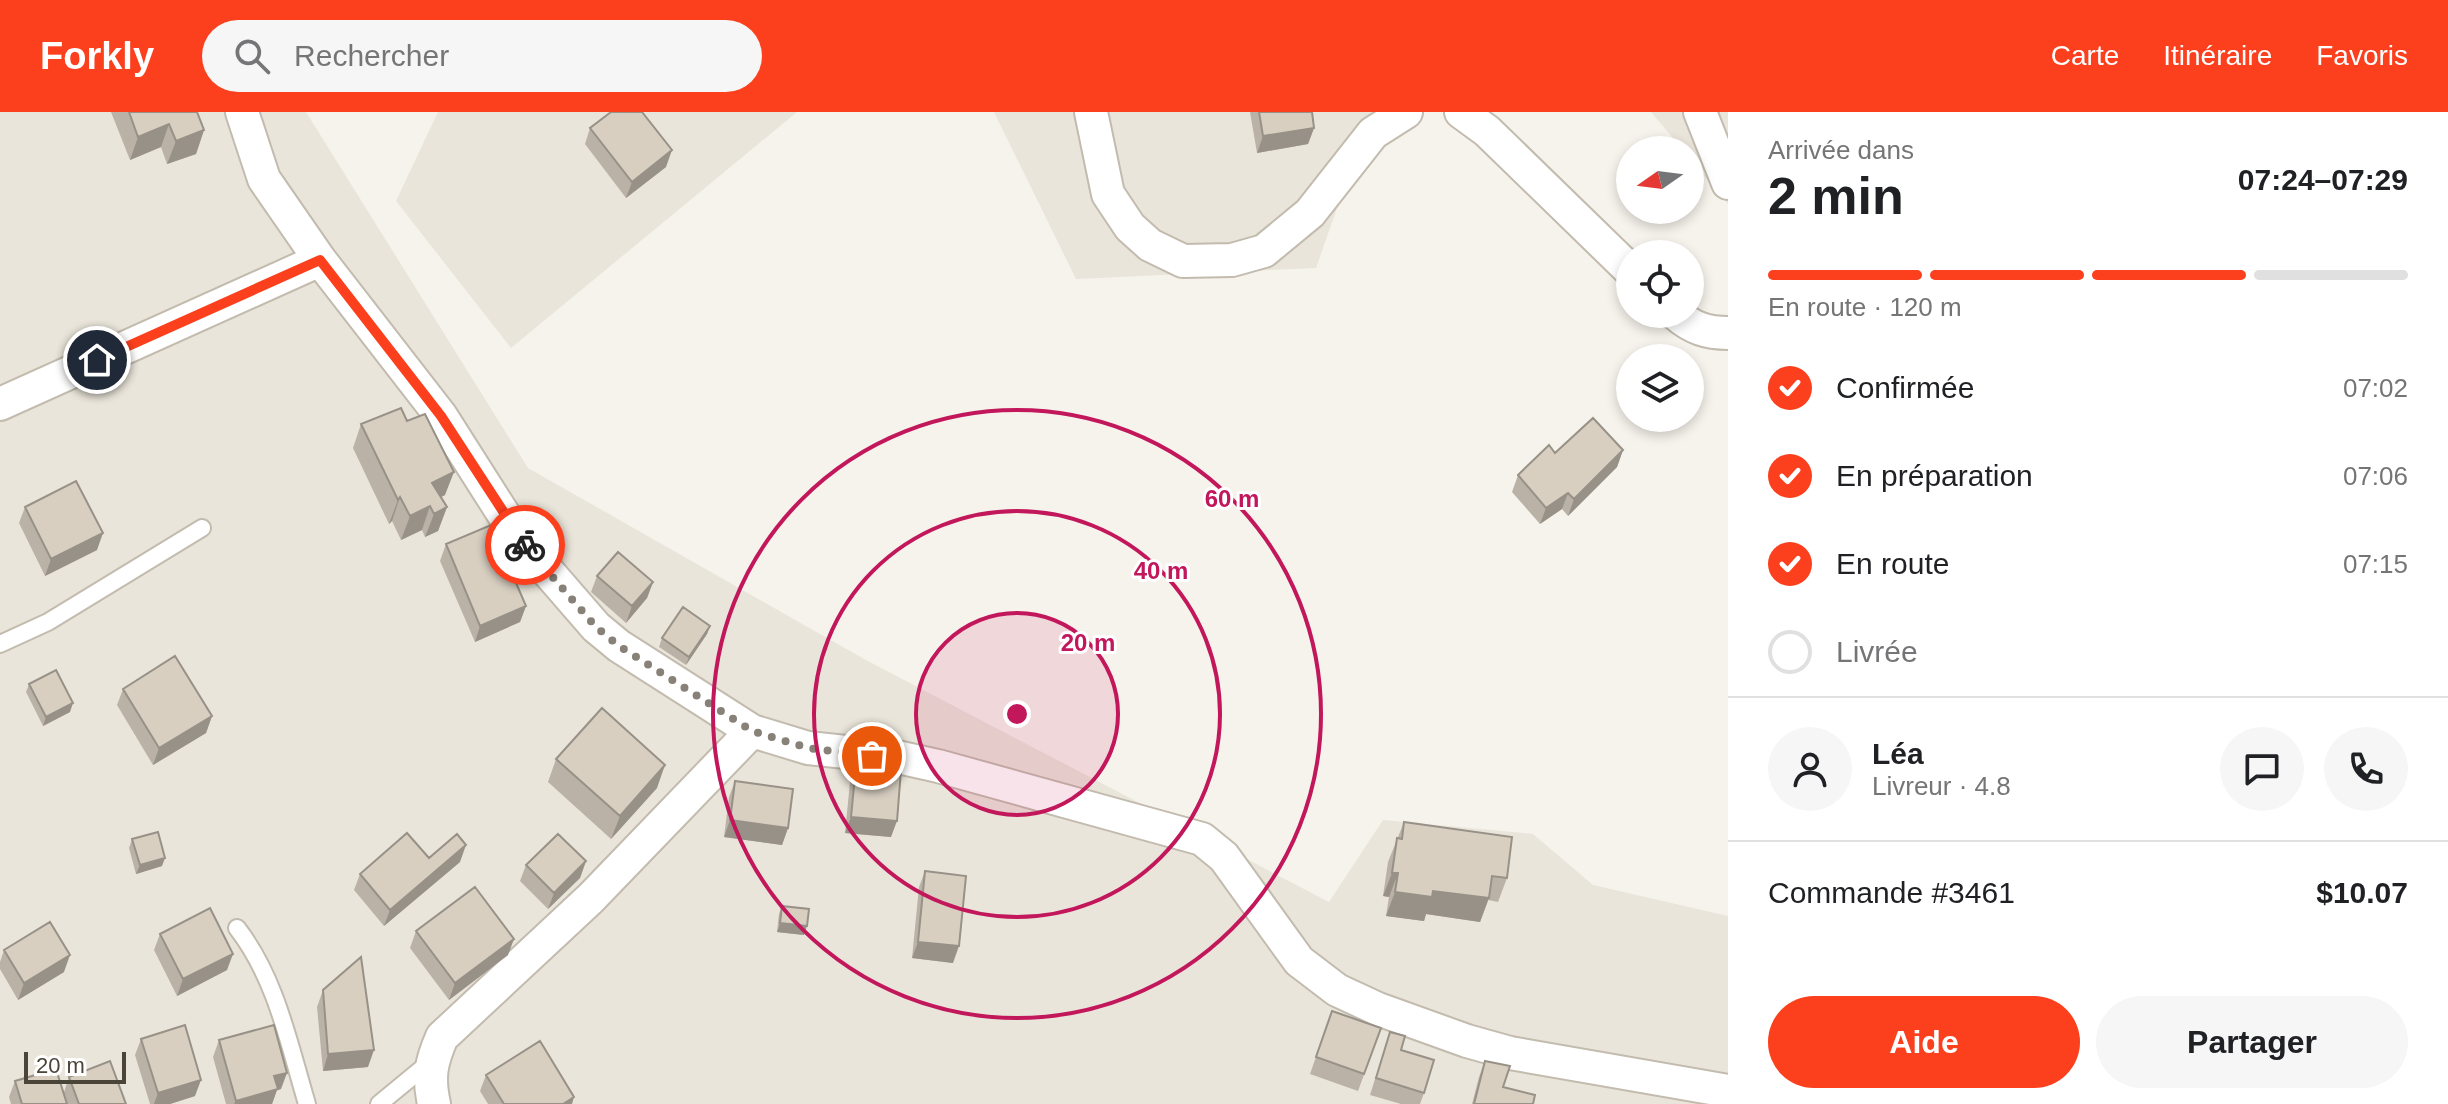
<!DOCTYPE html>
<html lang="fr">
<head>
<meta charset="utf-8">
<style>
	body { margin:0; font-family:Helvetica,sans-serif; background:#f6f6f6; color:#202124; height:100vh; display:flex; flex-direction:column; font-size:30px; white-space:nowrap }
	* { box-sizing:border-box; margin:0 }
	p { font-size:26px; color:#757577 }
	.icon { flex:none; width:44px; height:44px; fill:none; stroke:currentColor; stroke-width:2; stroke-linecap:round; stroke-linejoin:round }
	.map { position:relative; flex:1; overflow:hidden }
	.drawer { display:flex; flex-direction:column; background:#fff; width:720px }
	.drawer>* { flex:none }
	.needle { width:52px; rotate:256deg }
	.controls { position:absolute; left:1616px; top:24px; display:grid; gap:16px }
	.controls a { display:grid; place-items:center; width:88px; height:88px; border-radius:50%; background:#fff; box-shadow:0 4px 12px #0003; font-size:40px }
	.scale { position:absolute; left:24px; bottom:20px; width:102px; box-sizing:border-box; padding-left:8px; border:4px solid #4b4439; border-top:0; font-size:22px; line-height:28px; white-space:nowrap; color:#4b4439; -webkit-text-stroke:6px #fff; paint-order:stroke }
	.pin { position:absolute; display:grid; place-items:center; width:68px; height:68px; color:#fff; margin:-34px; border:4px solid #fff; border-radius:50%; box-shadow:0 2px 8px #0007 }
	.courier { position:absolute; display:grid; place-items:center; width:80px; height:80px; margin:-40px; border:6px solid #fc3f1d; border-radius:50%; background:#fff; color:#222; box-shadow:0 2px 10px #0007 }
	.summary em { font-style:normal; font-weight:800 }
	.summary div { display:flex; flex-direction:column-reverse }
	.summary { display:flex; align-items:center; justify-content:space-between; height:136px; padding:0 40px }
	h1 { font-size:52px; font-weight:800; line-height:60px }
	.bar { display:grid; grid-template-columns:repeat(4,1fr); gap:12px 8px; align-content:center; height:96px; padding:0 40px }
	.bar i { height:10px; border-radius:6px; background:#e0e0e0 }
	.bar .active { background:#fc3f1d }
	.bar p { grid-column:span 4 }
	.line { display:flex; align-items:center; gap:20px; padding:0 40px; border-top:2px solid #e0e0e0 }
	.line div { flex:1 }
	.round { display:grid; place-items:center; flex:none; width:84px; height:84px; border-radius:42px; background:#f6f6f6 }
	ol { padding:0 40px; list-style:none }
	li { display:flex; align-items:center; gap:24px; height:88px }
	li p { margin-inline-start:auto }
	li .icon { padding:8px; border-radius:50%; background:#fc3f1d; color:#fff; stroke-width:4 }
	li:last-child { color:#757577 }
	li i { width:44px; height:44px; border:4px solid #e0e0e0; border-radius:50% }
	.button { display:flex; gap:16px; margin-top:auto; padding:16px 40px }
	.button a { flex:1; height:92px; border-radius:48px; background:#fc3f1d; color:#fff; font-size:32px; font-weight:800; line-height:92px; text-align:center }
	.button a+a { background:#f6f6f6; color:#202124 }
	header { display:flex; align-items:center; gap:48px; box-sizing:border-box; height:112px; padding:0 40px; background:#fc3f1d; color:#fff }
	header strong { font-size:38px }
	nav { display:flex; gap:44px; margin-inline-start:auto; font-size:28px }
	.search { width:560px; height:72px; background:#f6f6f6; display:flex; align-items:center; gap:20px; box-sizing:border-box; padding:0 28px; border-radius:44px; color:#757577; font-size:30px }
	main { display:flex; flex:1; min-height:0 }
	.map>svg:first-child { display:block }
	.residential { fill:#eae5da }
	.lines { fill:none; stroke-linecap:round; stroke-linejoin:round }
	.service-casing { stroke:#c2bbae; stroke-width:20 }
	.minor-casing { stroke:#c2bbae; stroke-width:36 }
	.service { stroke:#fff; stroke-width:16 }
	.minor { stroke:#fff; stroke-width:32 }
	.wall { fill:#bab2a6 }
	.shaded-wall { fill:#979187 }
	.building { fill:#d8cfc1; stroke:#979187; stroke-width:2 }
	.done { stroke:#878178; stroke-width:8; stroke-dasharray:0 14.4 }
	.route { stroke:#fc3f1d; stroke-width:10 }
	.ring { fill:none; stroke:#c2185b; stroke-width:4 }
	.centre { fill:#c2185b; stroke:#fff; stroke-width:4 }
	.ring-label { font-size:24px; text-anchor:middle; font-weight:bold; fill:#c2185b; stroke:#fff; stroke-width:6; stroke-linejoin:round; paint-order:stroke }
</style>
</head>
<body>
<header>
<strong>Forkly</strong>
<div class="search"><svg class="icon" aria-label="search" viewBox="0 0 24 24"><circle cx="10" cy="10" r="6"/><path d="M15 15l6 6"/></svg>Rechercher</div>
<nav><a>Carte</a><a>Itinéraire</a><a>Favoris</a></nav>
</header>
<main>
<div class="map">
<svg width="1728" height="992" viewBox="0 0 1728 992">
	<rect width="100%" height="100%" fill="#f6f3ec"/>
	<path class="residential" d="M0 0H306L528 356 864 547 1329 790 1383 708 1533 722 1593 773 1728 804V992H0Z
		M438 0H797L511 236 396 89Z
		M994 0H1371L1316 156 1076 167Z
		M1651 0H1728V92L1690 47V38H1683Z"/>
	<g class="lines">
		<defs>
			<path id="service" d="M0 532 48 510 202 416
				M237 816C276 866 289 932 307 992
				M379 992 430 950"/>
			<path id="minor" d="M242 0 264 67 320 148 441 304 518 425 596 515 619 534 752 619 808 636 902 646 938 654 1202 727 1224 745 1299 849 1337 878 1378 897 1467 929 1510 941 1728 979
				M1091 0 1108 82 1130 115 1150 133 1183 149 1232 148 1264 139 1310 101 1373 21 1406 0
				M1461 0 1487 19 1630 158
				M1700 0 1728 71
				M1676 202C1692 216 1707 221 1728 221
				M0 292 320 148
				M434 992C428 965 431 950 442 925L591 786 752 619"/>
		</defs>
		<use href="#service" class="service-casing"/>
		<use href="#minor" class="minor-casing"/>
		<use href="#service" class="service"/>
		<use href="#minor" class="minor"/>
	</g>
	<path class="wall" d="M111 0H197L204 18 196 42 167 52 161 35 130 48Z
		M1250 0H1312L1314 16 1308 32 1257 41Z
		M590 16 666 55 626 86 585 32Z
		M361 312 445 383 441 385 447 395 438 419 425 425 422 418 401 428 392 409 389 412 353 336Z
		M1623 338 1617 355 1568 404 1562 397 1540 412 1512 380 1518 363 1555 341Z
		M25 395 97 438 45 464 19 411Z
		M446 432 526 494 520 510 475 530 440 449Z
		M597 464 653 470 647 486 626 511 591 480Z
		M710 514 707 522 686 553 659 535 662 526Z
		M29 572 70 600 43 614 26 580Z
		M123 577 212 604 206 621 153 653 117 593Z
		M556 647 657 676 611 727 548 670Z
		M856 654 891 725 845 721 850 670Z
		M735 669 788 716 782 733 724 725 729 685Z
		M1404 710 1507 766 1498 790 1488 788 1480 810 1426 802 1424 809 1386 804 1389 785 1383 784 1388 750Z
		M132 727 162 754 136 762 129 736Z
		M429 746 460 750 384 814 354 778 360 762Z
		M586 749 580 766 548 797 520 769 526 753Z
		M925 759 953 851 912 846 919 775Z
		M782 794 804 823 777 820 779 802Z
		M416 819 508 843 449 888 410 836Z
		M160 822 227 858 177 884 154 838Z
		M4 838 64 860 18 888 0 857V850Z
		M323 878 368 955 323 959 317 895Z
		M1332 899 1381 916 1358 979 1310 962Z
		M1390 920 1424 981 1420 992H1401L1370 983Z
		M141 927 195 984 170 992H150L135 943Z
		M219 928 281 977 277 978 272 992H226L213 945Z
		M1485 949 1503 975 1533 992H1472L1479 965Z
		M486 963 572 992H488L480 979Z
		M69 965 126 992H11L9 985 15 969 64 980Z"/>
	<path class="shaded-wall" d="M169 12 161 35 130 48 138 25Z
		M1314 16 1308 32 1257 41 1263 24Z
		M204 18 196 42 167 52 176 29Z
		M672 38 666 55 626 86 632 70Z
		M1623 338 1617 355 1568 404 1574 387Z
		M454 360 445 383 424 394 432 371Z
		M1568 381 1562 397 1540 412 1546 396Z
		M400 385 392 409 389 412 398 388Z
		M430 394 422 418 401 428 410 404Z
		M447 395 438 419 425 425 434 402Z
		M103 421 97 438 45 464 51 447Z
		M653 470 647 486 626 511 632 494Z
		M526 494 520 510 475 530 480 514Z
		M710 514 707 522 686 553 689 545Z
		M73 591 70 600 43 614 46 605Z
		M212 604 206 621 153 653 159 636Z
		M665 653 657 676 611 727 620 704Z
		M851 705 897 709 891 725 845 721Z
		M730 708 788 716 782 733 724 725Z
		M466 733 460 750 384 814 390 798Z
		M165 746 162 754 136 762 140 753Z
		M586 749 580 766 548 797 554 781Z
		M1392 761H1398L1389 785 1383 784Z
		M1433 779 1489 786 1480 810 1426 802 1424 809 1386 804 1395 780Z
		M780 811 807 814 804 823 777 820Z
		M514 827 508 843 449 888 455 871Z
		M918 830 959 834 953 851 912 846Z
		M233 842 227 858 177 884 183 867Z
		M70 843 64 860 18 888 24 871Z
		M374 938 368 955 323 959 328 942Z
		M287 961 281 977 277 978 272 992H234L236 989 274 964Z
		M201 968 195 984 170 992H154L158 981Z
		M574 985 572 992H563Z"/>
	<path class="building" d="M129 0H197L204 18 176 29 169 12 138 25Z
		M611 0H642L672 38 632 70 590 16Z
		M1259 0H1312L1314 16 1263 24Z
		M401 296 407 309 425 302 454 360 432 371 447 395 434 402 430 394 410 404 400 385 398 388 361 312Z
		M1593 306 1623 338 1574 387 1568 381 1546 396 1518 363 1549 333 1555 341Z
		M76 369 103 421 51 447 25 395Z
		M491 413 526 494 480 514 446 432Z
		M618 440 653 470 632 494 597 464Z
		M683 495 710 514 689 545 662 526Z
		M175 544 212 604 159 636 123 577Z
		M56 558 73 591 46 605 29 572Z
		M602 596 665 653 620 704 556 647Z
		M856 654 901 658 897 709 851 705Z
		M735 669 793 677 788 716 730 708Z
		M1404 710 1512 725 1507 766 1492 764 1489 786 1433 779 1432 785 1395 780 1398 761H1392L1397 726 1402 727Z
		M158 720 165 746 140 753 132 727Z
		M407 721 429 746 457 722 466 733 390 798 360 762Z
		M558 722 586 749 554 781 526 753Z
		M925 759 966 764 959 834 918 830Z
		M475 775 514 827 455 871 416 819Z
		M782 794 809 797 807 814 780 811Z
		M210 796 233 842 183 867 160 822Z
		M50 810 70 843 24 871 4 838Z
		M361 845 374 938 328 942 323 878Z
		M1332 899 1381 916 1364 962 1316 945Z
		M185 913 201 968 158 981 141 927Z
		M274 913 287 961 274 964 278 977 236 989 219 928Z
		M1390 920 1405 924 1401 938 1434 948 1424 981 1376 966Z
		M540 929 574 985 563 992H504L486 963Z
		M110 949 126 992H79L69 965Z
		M1485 949 1510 954 1503 975 1535 983 1533 992H1474Z
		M56 957 67 992H22L15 969Z"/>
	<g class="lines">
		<path class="done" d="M525 433 596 515 619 534 752 619 808 636 872 644"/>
		<path class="route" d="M97 248 320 148 441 304 525 433"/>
	</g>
	<circle cx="1017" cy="602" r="101" fill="#c2185b" fill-opacity=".12"/>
	<g class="ring">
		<circle cx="1017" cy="602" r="101"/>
		<circle cx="1017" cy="602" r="203"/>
		<circle cx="1017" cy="602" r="304"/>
	</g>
	<circle cx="1017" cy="602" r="12" class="centre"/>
	<g class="ring-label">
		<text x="1232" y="395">60 m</text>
		<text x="1161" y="467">40 m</text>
		<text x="1088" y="539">20 m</text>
	</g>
</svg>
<div class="controls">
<a><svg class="needle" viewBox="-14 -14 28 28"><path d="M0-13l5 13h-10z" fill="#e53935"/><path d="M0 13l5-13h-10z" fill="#757577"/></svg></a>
<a><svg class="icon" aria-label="locate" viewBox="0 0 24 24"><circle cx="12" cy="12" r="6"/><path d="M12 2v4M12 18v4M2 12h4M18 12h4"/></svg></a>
<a><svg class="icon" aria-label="layers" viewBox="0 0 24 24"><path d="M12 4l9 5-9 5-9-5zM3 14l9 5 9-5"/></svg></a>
</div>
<div class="scale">20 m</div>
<div class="pin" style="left:872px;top:644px;background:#ea580c"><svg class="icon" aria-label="bag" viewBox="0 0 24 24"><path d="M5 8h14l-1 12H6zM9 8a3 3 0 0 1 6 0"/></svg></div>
<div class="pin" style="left:97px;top:248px;background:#1f2937"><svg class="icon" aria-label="home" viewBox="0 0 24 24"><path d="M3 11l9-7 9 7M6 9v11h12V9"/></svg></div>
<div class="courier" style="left:525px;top:433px"><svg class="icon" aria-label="bike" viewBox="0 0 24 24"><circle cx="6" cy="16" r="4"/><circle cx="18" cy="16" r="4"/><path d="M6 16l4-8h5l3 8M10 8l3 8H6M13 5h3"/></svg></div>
</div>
<section class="drawer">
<div class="summary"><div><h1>2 min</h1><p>Arrivée dans</p></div><em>07:24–07:29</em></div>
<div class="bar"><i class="active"></i><i class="active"></i><i class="active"></i><i></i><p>En route · 120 m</p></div>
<ol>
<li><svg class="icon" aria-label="check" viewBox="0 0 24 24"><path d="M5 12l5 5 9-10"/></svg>Confirmée<p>07:02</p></li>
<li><svg class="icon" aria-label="check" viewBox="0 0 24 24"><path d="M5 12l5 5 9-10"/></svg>En préparation<p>07:06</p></li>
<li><svg class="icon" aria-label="check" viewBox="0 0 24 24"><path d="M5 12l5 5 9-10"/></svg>En route<p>07:15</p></li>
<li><i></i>Livrée</li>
</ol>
<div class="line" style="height:144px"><a class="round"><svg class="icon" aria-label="person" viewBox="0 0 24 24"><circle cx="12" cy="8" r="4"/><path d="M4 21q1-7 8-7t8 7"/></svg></a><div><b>Léa</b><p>Livreur · 4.8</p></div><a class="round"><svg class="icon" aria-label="chat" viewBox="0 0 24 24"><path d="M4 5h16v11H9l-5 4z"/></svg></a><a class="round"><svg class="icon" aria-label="phone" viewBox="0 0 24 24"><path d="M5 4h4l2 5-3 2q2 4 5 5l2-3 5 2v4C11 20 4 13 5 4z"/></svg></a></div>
<div class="line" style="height:104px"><div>Commande #3461</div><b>$10.07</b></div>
<div class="button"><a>Aide</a><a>Partager</a></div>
</section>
</main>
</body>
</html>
